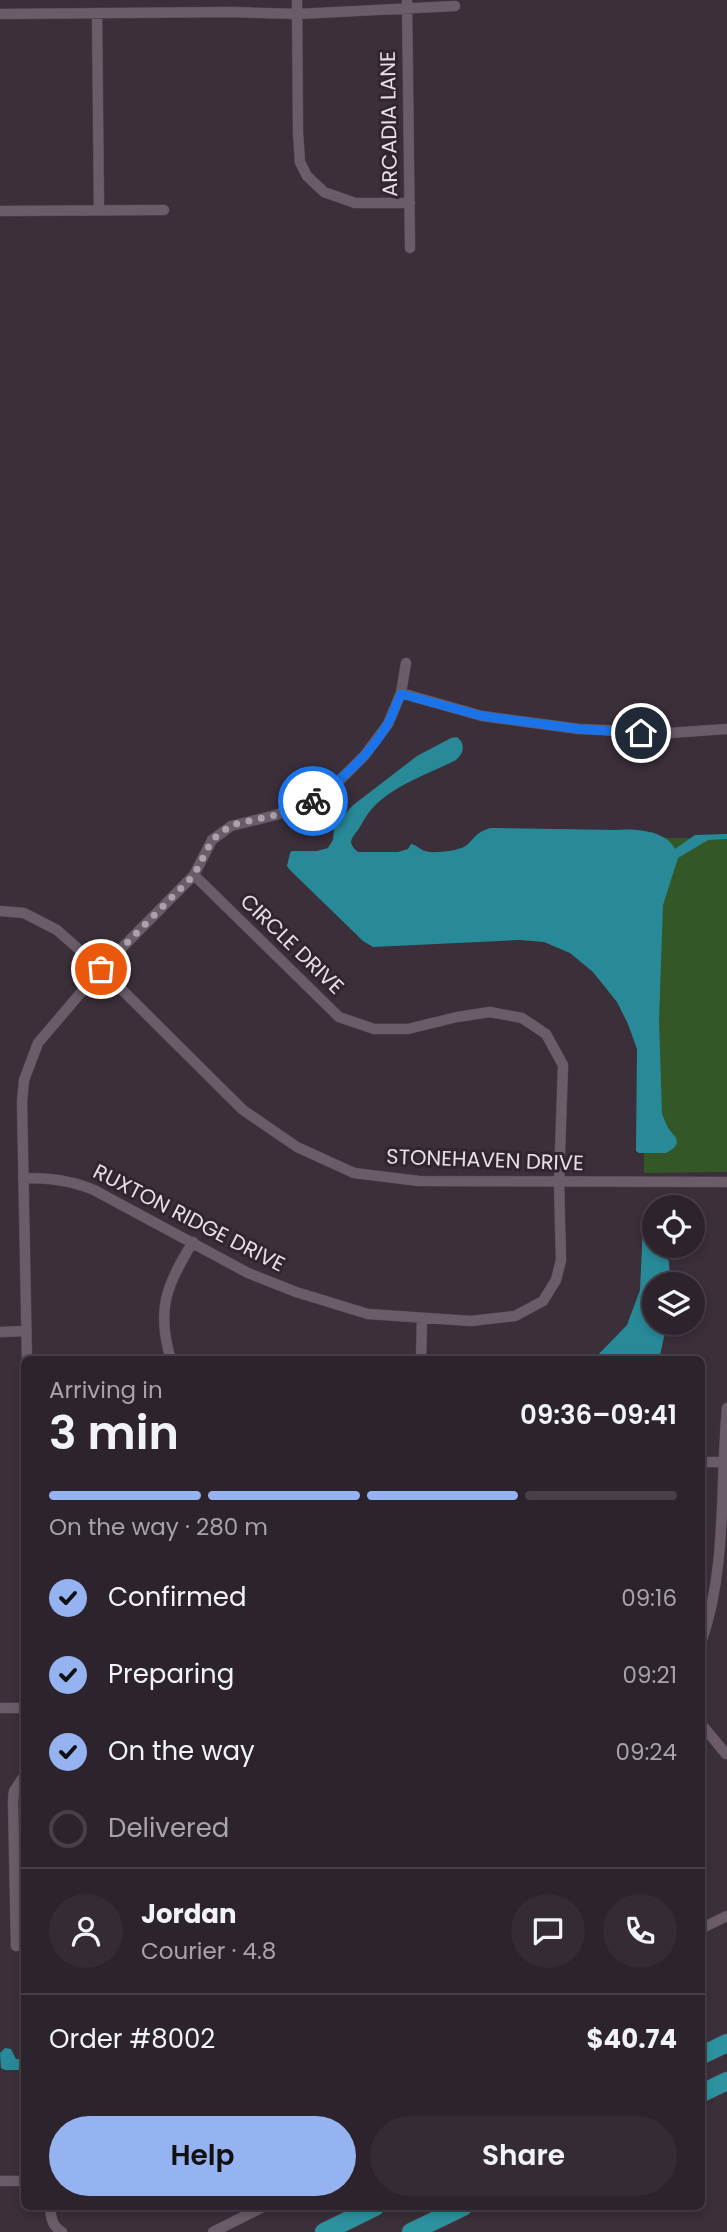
<!DOCTYPE html>
<html lang="en">
<head>
<meta charset="utf-8">
<style>
	body { margin:0; font-family:Poppins,sans-serif; background:#342b34; color:#f1f3f6; height:100vh; display:flex; flex-direction:column; font-size:26px; white-space:nowrap }
	* { box-sizing:border-box; margin:0 }
	p { font-size:23px; color:#a6a4a9 }
	.icon { flex:none; width:38px; height:38px; fill:none; stroke:currentColor; stroke-width:2; stroke-linecap:round; stroke-linejoin:round }
	.map { position:relative; flex:1; overflow:hidden }
	.panel { position:absolute; left:21px; top:1356px; width:684px; height:854px; display:flex; flex-direction:column; background:#2c232c; border-radius:10px; box-shadow:0 4px 10px #0003,0 0 0 2px #484048 }
	.panel>* { flex:none }
	.controls { position:absolute; left:642px; top:1195px; display:grid; gap:14px }
	.controls a { display:grid; place-items:center; width:63px; height:63px; border-radius:50%; background:#2c232c; box-shadow:0 4px 10px #0003,0 0 0 2px #484048; font-size:35px }
	.pin { position:absolute; display:grid; place-items:center; width:60px; height:60px; color:#fff; margin:-30px; border:4px solid #fff; border-radius:50%; box-shadow:0 2px 7px #0007 }
	.courier { position:absolute; display:grid; place-items:center; width:70px; height:70px; margin:-35px; border:5px solid #1a73e8; border-radius:50%; background:#fff; color:#222; box-shadow:0 2px 9px #0007 }
	.headline em { font-style:normal; font-weight:600 }
	.headline div { display:flex; flex-direction:column-reverse }
	.headline { display:flex; align-items:center; justify-content:space-between; height:119px; padding:0 28px }
	h1 { font-size:46px; font-weight:600; line-height:52px }
	.bar { display:grid; grid-template-columns:repeat(4,1fr); gap:10px 7px; align-content:center; height:84px; padding:0 28px }
	.bar i { height:9px; border-radius:5px; background:#484048 }
	.bar .current { background:#95b2f1 }
	.bar p { grid-column:span 4 }
	.line { display:flex; align-items:center; gap:18px; padding:0 28px; border-top:2px solid #484048 }
	.line div { flex:1 }
	.round { display:grid; place-items:center; flex:none; width:74px; height:74px; border-radius:37px; background:#342b34 }
	ol { padding:0 28px; list-style:none }
	li { display:flex; align-items:center; gap:21px; height:77px }
	li p { margin-inline-start:auto }
	li .icon { padding:7px; border-radius:50%; background:#95b2f1; color:#111; stroke-width:4 }
	li:last-child { color:#a6a4a9 }
	li i { width:38px; height:38px; border:4px solid #484048; border-radius:50% }
	.action { display:flex; gap:14px; margin-top:auto; padding:14px 28px }
	.action a { flex:1; height:80px; border-radius:42px; background:#95b2f1; color:#111; font-size:28px; font-weight:600; line-height:80px; text-align:center }
	.action a+a { background:#342b34; color:#f1f3f6 }
	.map>svg:first-child { display:block }
	.green { fill:#345728 }
	.water { fill:#288a99 }
	.lines { fill:none; stroke-linecap:round; stroke-linejoin:round }
	.minor-casing { stroke:#554b54; stroke-width:11 }
	.motorway-casing { stroke:#554b54; stroke-width:19 }
	.minor { stroke:#6a5d69; stroke-width:10 }
	.motorway { stroke:#2c92a0; stroke-width:18 }
	.done { stroke:#aaa1aa; stroke-width:7; stroke-dasharray:0 12.6 }
	.route { stroke:#1a73e8; stroke-width:9 }
	.labels { text-anchor:middle; stroke-width:6; stroke-linejoin:round; paint-order:stroke }
	.street-label { font-size:21px; fill:#e6dfe6; stroke:#312530 }
</style>
</head>
<body>
<div class="map">
<svg width="727" height="2232" viewBox="0 0 727 2232">
	<rect width="100%" height="100%" fill="#3b2f3a"/>
	<path class="green" d="M475 838H727V1172L644 1173V932Z"/>
	<path class="water" d="M457 737C466 744 464 753 456 760 427 775 392 785 370 811 365 817 362 824 358 830 351 839 347 843 358 852H398L408 849 411 844C417 845 419 849 425 851 434 854 455 851 464 847 474 841 474 832 491 828L616 830C634 828 666 830 675 849L695 835 727 834V839L708 840 678 858 663 905 659 1021 662 1114 668 1128 676 1138 677 1143 674 1148 666 1153H639L636 1151 637 1049 628 1024 617 1002 593 972 570 953 544 942 520 940 373 947 363 941 289 869 287 866 290 853 292 851H317L328 848 333 840 334 827 352 806 417 756 451 738Z
		M643 1225 654 1229V1246H662L669 1262 670 1284H654V1323H667L659 1360H593L627 1325 640 1290Z
		M5 2048 11 2049 16 2059H20L24 2057V2070H5L1 2068 0 2053Z"/>
	<g class="lines">
		<defs>
			<path id="minor" d="M297 0 298 133 300 162 307 176 324 192 355 203H410
				M407 0 410 248
				M97 13 99 210
				M0 14 231 12 298 14 455 6
				M0 211 164 210
				M401 693 482 716 579 729 669 733 727 729
				M0 911 24 913 57 930 101 969 243 1110 297 1147 354 1173 419 1181 727 1182
				M23 1178C49 1178 70 1180 94 1190L248 1273 296 1292 368 1314 471 1321 515 1316 543 1301 556 1280 561 1260 559 1182 563 1065 546 1034 522 1018 490 1012 457 1017 408 1029H374L339 1017 194 875
				M0 1332 26 1331
				M27 1360 22 1102 24 1080 38 1043 101 969 194 875 212 840 231 826 276 815 312 801 341 779 365 755 388 724 401 693 406 663
				M171 1360C156 1310 166 1285 193 1242
				M421 1360 422 1318
				M702 1462H727
				M702 1640C727 1567 720 1485 727 1408
				M0 1708H24
				M702 1725 726 1754
				M702 1928 727 1916
				M16 1946 13 1801 14 1791 24 1776
				M0 2181H24
				M50 2207C51 2218 52 2226 62 2232
				M213 2232 263 2207"/>
			<path id="motorway" d="M702 2055 727 2043
				M702 2093 727 2081
				M324 2232 375 2207
				M411 2232 463 2207"/>
		</defs>
		<use href="#minor" class="minor-casing"/>
		<use href="#motorway" class="motorway-casing"/>
		<use href="#minor" class="minor"/>
		<use href="#motorway" class="motorway"/>
	</g>
	<g class="lines">
		<path class="done" d="M101 969 194 875 212 840 231 825 276 815 313 801"/>
		<path class="route" d="M313 801C341 779 369 756 387 725 393 715 396 704 401 694L482 716 579 729 641 733"/>
	</g>
	<g class="labels">
		<g class="street-label">
			<text transform="translate(389 124) rotate(-91)" y="7">ARCADIA LANE</text>
			<text transform="translate(292 944) rotate(44)" y="7">CIRCLE DRIVE</text>
			<text transform="translate(485 1160) rotate(2)" y="7">STONEHAVEN DRIVE</text>
			<text transform="translate(189 1218) rotate(27)" y="7">RUXTON RIDGE DRIVE</text>
		</g>
	</g>
</svg>
<div class="controls">
<a><svg class="icon" aria-label="locate" viewBox="0 0 24 24"><circle cx="12" cy="12" r="6"/><path d="M12 2v4M12 18v4M2 12h4M18 12h4"/></svg></a>
<a><svg class="icon" aria-label="layers" viewBox="0 0 24 24"><path d="M12 4l9 5-9 5-9-5zM3 14l9 5 9-5"/></svg></a>
</div>
<div class="pin" style="left:101px;top:969px;background:#ea580c"><svg class="icon" aria-label="bag" viewBox="0 0 24 24"><path d="M5 8h14l-1 12H6zM9 8a3 3 0 0 1 6 0"/></svg></div>
<div class="pin" style="left:641px;top:733px;background:#1f2937"><svg class="icon" aria-label="home" viewBox="0 0 24 24"><path d="M3 11l9-7 9 7M6 9v11h12V9"/></svg></div>
<div class="courier" style="left:313px;top:801px"><svg class="icon" aria-label="bike" viewBox="0 0 24 24"><circle cx="6" cy="16" r="4"/><circle cx="18" cy="16" r="4"/><path d="M6 16l4-8h5l3 8M10 8l3 8H6M13 5h3"/></svg></div>
<section class="panel">
<div class="headline"><div><h1>3 min</h1><p>Arriving in</p></div><em>09:36–09:41</em></div>
<div class="bar"><i class="current"></i><i class="current"></i><i class="current"></i><i></i><p>On the way · 280 m</p></div>
<ol>
<li><svg class="icon" aria-label="check" viewBox="0 0 24 24"><path d="M5 12l5 5 9-10"/></svg>Confirmed<p>09:16</p></li>
<li><svg class="icon" aria-label="check" viewBox="0 0 24 24"><path d="M5 12l5 5 9-10"/></svg>Preparing<p>09:21</p></li>
<li><svg class="icon" aria-label="check" viewBox="0 0 24 24"><path d="M5 12l5 5 9-10"/></svg>On the way<p>09:24</p></li>
<li><i></i>Delivered</li>
</ol>
<div class="line" style="height:126px"><a class="round"><svg class="icon" aria-label="person" viewBox="0 0 24 24"><circle cx="12" cy="8" r="4"/><path d="M4 21q1-7 8-7t8 7"/></svg></a><div><b>Jordan</b><p>Courier · 4.8</p></div><a class="round"><svg class="icon" aria-label="chat" viewBox="0 0 24 24"><path d="M4 5h16v11H9l-5 4z"/></svg></a><a class="round"><svg class="icon" aria-label="phone" viewBox="0 0 24 24"><path d="M5 4h4l2 5-3 2q2 4 5 5l2-3 5 2v4C11 20 4 13 5 4z"/></svg></a></div>
<div class="line" style="height:91px"><div>Order #8002</div><b>$40.74</b></div>
<div class="action"><a>Help</a><a>Share</a></div>
</section>
</div>
</body>
</html>
